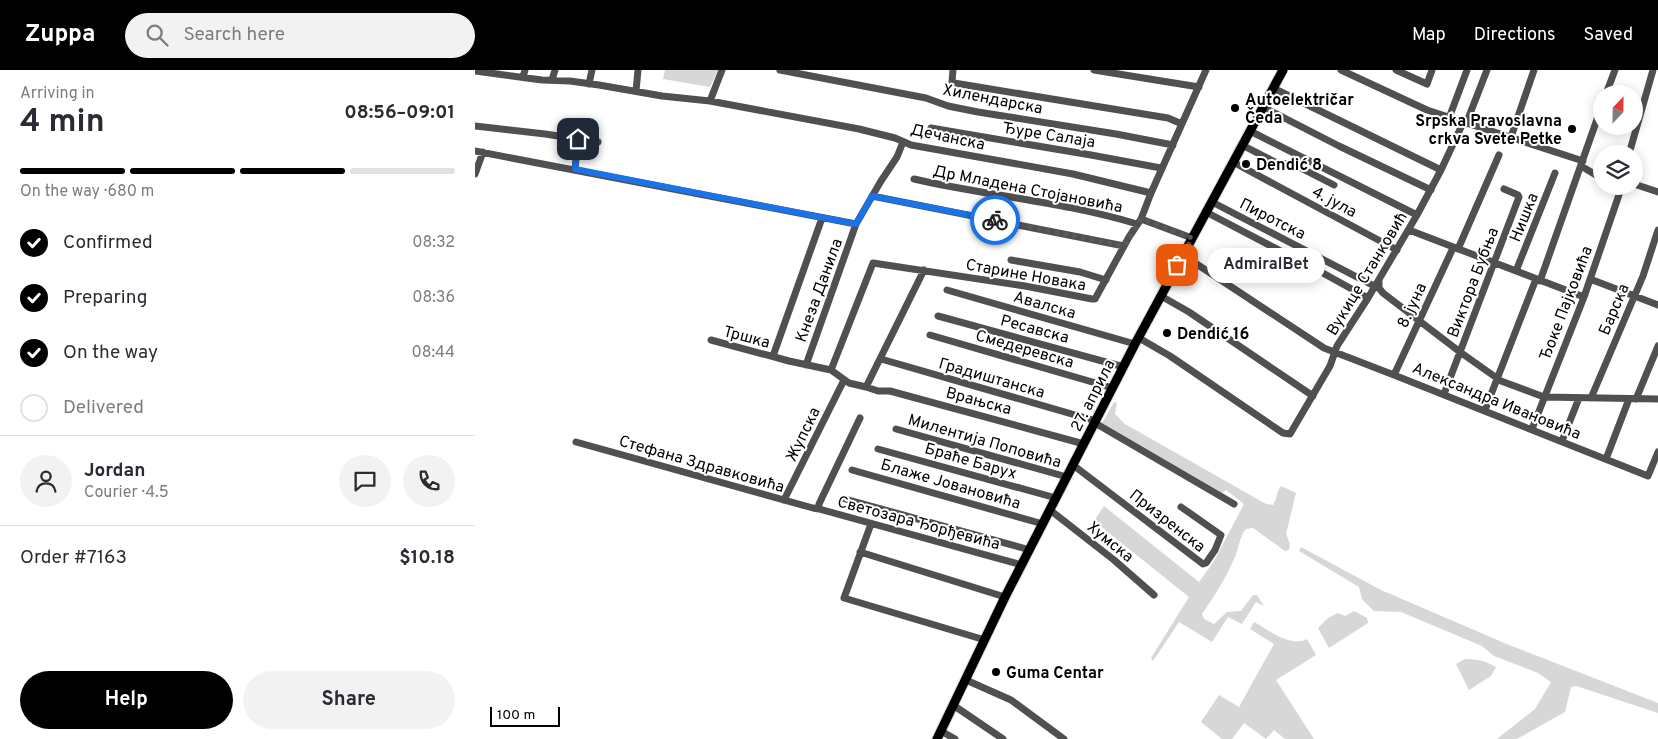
<!DOCTYPE html>
<html lang="en">
<head>
<meta charset="utf-8">
<style>
	body { margin:0; font-family:Overpass,sans-serif; background:#f2f2f3; color:#2b2b33; height:100vh; display:flex; flex-direction:column; font-size:19px; white-space:nowrap }
	* { box-sizing:border-box; margin:0 }
	p { font-size:16px; color:#7c7c81 }
	.icon { flex:none; width:28px; height:28px; fill:none; stroke:currentColor; stroke-width:2; stroke-linecap:round; stroke-linejoin:round }
	.map { position:relative; flex:1; overflow:hidden }
	.panel { display:flex; flex-direction:column; background:#fff; width:475px }
	.panel>* { flex:none }
	.needle { width:32px; rotate:22deg }
	.controls { position:absolute; left:1118px; top:15px; display:grid; gap:10px }
	.controls a { display:grid; place-items:center; width:50px; height:50px; border-radius:50%; background:#fff; box-shadow:0 2px 12px #0003; font-size:25px }
	.scale { position:absolute; left:15px; bottom:12px; width:70px; box-sizing:border-box; padding-left:5px; border:2px solid #000; border-top:0; font-size:14px; line-height:18px; white-space:nowrap; color:#000; -webkit-text-stroke:4px #fff; paint-order:stroke }
	.pin { position:absolute; display:grid; place-items:center; width:42px; height:42px; color:#fff; margin:-21px; border-radius:10px; box-shadow:0 2px 8px #0006 }
	.courier { position:absolute; display:grid; place-items:center; width:50px; height:50px; margin:-25px; border:4px solid #1a73e8; border-radius:50%; background:#fff; color:#222; box-shadow:0 1px 6px #0007 }
	.bubble { position:absolute; height:35px; border-radius:18px; background:#fff; box-shadow:0 2px 12px #0003; font-size:16px; font-weight:700; line-height:35px; text-align:center }
	.headline em { font-style:normal; font-weight:700 }
	.headline div { display:flex; flex-direction:column-reverse }
	.headline { display:flex; align-items:center; justify-content:space-between; height:85px; padding:0 20px }
	h1 { font-size:32px; font-weight:700; line-height:38px }
	.bar { display:grid; grid-template-columns:repeat(4,1fr); gap:8px 5px; align-content:center; height:60px; padding:0 20px }
	.bar i { height:6px; border-radius:4px; background:#e1e1e2 }
	.bar .selected { background:#000 }
	.bar p { grid-column:span 4 }
	.line { display:flex; align-items:center; gap:12px; padding:0 20px; border-top:1px solid #e1e1e2 }
	.line div { flex:1 }
	.round { display:grid; place-items:center; flex:none; width:52px; height:52px; border-radius:26px; background:#f2f2f3 }
	ol { padding:0 20px; list-style:none }
	li { display:flex; align-items:center; gap:15px; height:55px }
	li p { margin-inline-start:auto }
	li .icon { padding:5px; border-radius:50%; background:#000; color:#fff; stroke-width:4 }
	li:last-child { color:#7c7c81 }
	li i { width:28px; height:28px; border:2px solid #e1e1e2; border-radius:50% }
	.action { display:flex; gap:10px; margin-top:auto; padding:10px 20px }
	.action a { flex:1; height:58px; border-radius:30px; background:#000; color:#fff; font-size:20px; font-weight:700; line-height:58px; text-align:center }
	.action a+a { background:#f2f2f3; color:#2b2b33 }
	header { display:flex; align-items:center; gap:30px; box-sizing:border-box; height:70px; padding:0 25px; background:#000; color:#fff }
	header strong { font-size:24px }
	nav { display:flex; gap:28px; margin-inline-start:auto; font-size:18px }
	.search { width:350px; height:45px; background:#f2f2f3; display:flex; align-items:center; gap:12px; box-sizing:border-box; padding:0 18px; border-radius:28px; color:#7c7c81; font-size:19px }
	main { display:flex; flex:1; min-height:0 }
	.map>svg:first-child { display:block }
	.green { fill:#d7d7d7 }
	.lines { fill:none; stroke-linecap:round; stroke-linejoin:round }
	.major-casing { stroke:#dbdbdb; stroke-width:11 }
	.minor { stroke:#505050; stroke-width:7 }
	.major { stroke:#000; stroke-width:9 }
	.done { stroke:#595959; stroke-width:5; stroke-dasharray:0 9 }
	.route { stroke:#1a73e8; stroke-width:6 }
	.poi-dot { fill:#000; stroke:#fff; stroke-width:2 }
	.labels { text-anchor:middle; stroke-width:4; stroke-linejoin:round; paint-order:stroke }
	.street-label { font-size:16px; fill:#000; stroke:#fff }
	.poi-label { font-size:16px; font-weight:bold; fill:#000; stroke:#fff; text-anchor:start }
</style>
</head>
<body>
<header>
<strong>Zuppa</strong>
<div class="search"><svg class="icon" aria-label="search" viewBox="0 0 24 24"><circle cx="10" cy="10" r="6"/><path d="M15 15l6 6"/></svg>Search here</div>
<nav><a>Map</a><a>Directions</a><a>Saved</a></nav>
</header>
<main>
<section class="panel">
<div class="headline"><div><h1>4 min</h1><p>Arriving in</p></div><em>08:56–09:01</em></div>
<div class="bar"><i class="selected"></i><i class="selected"></i><i class="selected"></i><i></i><p>On the way · 680 m</p></div>
<ol>
<li><svg class="icon" aria-label="check" viewBox="0 0 24 24"><path d="M5 12l5 5 9-10"/></svg>Confirmed<p>08:32</p></li>
<li><svg class="icon" aria-label="check" viewBox="0 0 24 24"><path d="M5 12l5 5 9-10"/></svg>Preparing<p>08:36</p></li>
<li><svg class="icon" aria-label="check" viewBox="0 0 24 24"><path d="M5 12l5 5 9-10"/></svg>On the way<p>08:44</p></li>
<li><i></i>Delivered</li>
</ol>
<div class="line" style="height:90px"><a class="round"><svg class="icon" aria-label="person" viewBox="0 0 24 24"><circle cx="12" cy="8" r="4"/><path d="M4 21q1-7 8-7t8 7"/></svg></a><div><b>Jordan</b><p>Courier · 4.5</p></div><a class="round"><svg class="icon" aria-label="chat" viewBox="0 0 24 24"><path d="M4 5h16v11H9l-5 4z"/></svg></a><a class="round"><svg class="icon" aria-label="phone" viewBox="0 0 24 24"><path d="M5 4h4l2 5-3 2q2 4 5 5l2-3 5 2v4C11 20 4 13 5 4z"/></svg></a></div>
<div class="line" style="height:65px"><div>Order #7163</div><b>$10.18</b></div>
<div class="action"><a>Help</a><a>Share</a></div>
</section>
<div class="map">
<svg width="1183" height="669" viewBox="0 0 1183 669">
	<rect width="100%" height="100%" fill="#fff"/>
	<path class="green" d="M190 0H243L235 17 188 9Z
		M639 332 642 333 640 344 650 354 791 434 798 435C802 429 801 423 806 416L821 423 811 464 815 474 814 480 810 481 778 458 771 459C764 467 764 479 759 489 750 510 740 525 727 544L729 549 739 554 752 542 766 541 778 525H782L789 536 781 532 767 554 753 547 737 572 704 552 678 591 676 588 714 527 619 451 629 436 724 512 739 491 769 434 751 420 747 423 627 353Z
		M826 477 906 520 1034 575 1183 633V643L1101 616 1096 617 1090 642 1042 669H1022L1060 639 1076 612 1063 603 1019 586 1007 576 926 542 899 541 887 529 884 517 824 481Z
		M879 541 892 548 893 553 854 578 843 558 853 548 863 543 870 546Z
		M779 552C794 560 815 578 832 569L841 585 801 610 839 669H810L799 660 791 669 769 653 757 669H747L726 652 744 625 764 637 799 574 775 559Z
		M990 589C1003 589 1010 591 1021 597L1016 606 994 620 981 594Z"/>
	<g class="lines">
		<defs>
			<path id="major" d="M462 669 530 527 660 274 808 0"/>
		</defs>
		<use href="#major" class="major-casing"/>
		<path class="minor" d="M305 0 451 28 473 36 503 42 641 64 698 75
			M478 0 477 12 479 13 693 48 707 54
			M619 0 724 17
			M866 0 952 40 1108 91
			M921 0 952 14 957 0
			M0 1 67 10 95 11 124 15 187 26 235 31 384 59 420 68 436 75 598 104 676 123
			M48 7 50 0
			M77 10 80 0
			M114 14 117 0
			M798 18 966 100
			M161 21 163 0
			M1131 24 1140 0
			M235 31 247 0
			M788 37 864 76 956 120
			M974 48 992 0
			M991 54 1012 0
			M0 56 70 64 123 72
			M456 58 616 85 686 98
			M775 61 942 145
			M1036 67 1059 0
			M767 75 800 92 809 94 816 93 859 115
			M0 81 381 154
			M1154 84 1178 0
			M758 92 922 180
			M1106 96 1126 108
			M100 99 103 69
			M0 104 8 82
			M439 109C513 126 590 132 662 154
			M1159 114 1183 122
			M397 126 649 176
			M737 132 903 218
			M731 142 846 202 893 228
			M666 149 717 168
			M934 160 1109 227
			M983 179 1024 85
			M708 185 849 278 919 305 1173 406 1183 382
			M536 190 605 202 631 210
			M1041 201 1080 103
			M1115 209 1183 235
			M904 211V218L908 223 985 282 1026 311 1069 327 1183 329
			M1065 211 1126 38
			M472 220 660 274
			M686 226 714 242 838 326
			M463 246 649 297
			M455 265 638 318
			M664 268 695 286 808 363 815 364 855 296 862 276 893 228 942 145 966 100 988 53
			M236 270 314 291 356 300 374 313 391 317 449 200
			M298 286 347 148
			M406 289 621 351
			M331 295 381 154 406 111 422 87 428 72
			M356 300 398 193 550 216 617 229H620L654 167 666 149 676 123 731 0
			M919 305 978 178
			M391 317 403 321H415L609 374
			M969 324 1044 127 1043 125 1029 119
			M1116 328 1168 206 1183 160
			M1161 329 1183 276
			M1010 340 1061 209
			M385 348 344 434V439L547 495
			M620 353 759 434
			M421 359 592 407
			M1057 359 1109 227 1147 116
			M1087 371 1104 328
			M101 372 338 438 344 439
			M403 379 581 428
			M1131 389 1154 329
			M598 395 728 494 731 493 740 480 746 465 706 437
			M377 400 568 454
			M370 429 555 480
			M309 430 369 310
			M575 440 639 490 679 525
			M396 454 369 528 510 570
			M385 482 530 527
			M491 610 536 630 589 669
			M478 635 528 669
			M466 661 480 669"/>
		<use href="#major" class="major"/>
	</g>
	<g class="lines">
		<path class="done" d="M520 150 649 176 666 149 717 168 702 195"/>
		<path class="route" d="M103 69 100 99 381 154 397 126 520 150"/>
	</g>
	<g class="poi-dot">
		<circle cx="760" cy="38" r="5"/>
		<circle cx="1097" cy="59" r="5"/>
		<circle cx="771" cy="94" r="5"/>
		<circle cx="692" cy="263" r="5"/>
		<circle cx="521" cy="602" r="5"/>
	</g>
	<g class="labels">
		<g class="street-label">
			<text transform="translate(518 28) rotate(11)" y="6">Хилендарска</text>
			<text transform="translate(574 64) rotate(9)" y="6">Ђуре Салаја</text>
			<text transform="translate(473 66) rotate(12)" y="6">Дечанска</text>
			<text transform="translate(553 118) rotate(11)" y="6">Др Младена Стојановића</text>
			<text transform="translate(860 131) rotate(28)" y="6">4. јула</text>
			<text transform="translate(1048 147) rotate(-68)" y="6">Нишка</text>
			<text transform="translate(798 148) rotate(27)" y="6">Пиротска</text>
			<text transform="translate(891 203) rotate(-59)" y="6">Вукице Станковић</text>
			<text transform="translate(551 204) rotate(10)" y="6">Старине Новака</text>
			<text transform="translate(997 212) rotate(-69)" y="6">Виктора Бубња</text>
			<text transform="translate(343 220) rotate(-70)" y="6">Кнеза Данила</text>
			<text transform="translate(1090 233) rotate(-69)" y="6">Ђоке Пајковића</text>
			<text transform="translate(570 234) rotate(16)" y="6">Авалска</text>
			<text transform="translate(936 235) rotate(-65)" y="6">8. јуна</text>
			<text transform="translate(1138 239) rotate(-67)" y="6">Барска</text>
			<text transform="translate(560 258) rotate(15)" y="6">Ресавска</text>
			<text transform="translate(272 266) rotate(15)" y="6">Тршка</text>
			<text transform="translate(550 278) rotate(16)" y="6">Смедеревска</text>
			<text transform="translate(517 307) rotate(16)" y="6">Градиштанска</text>
			<text transform="translate(617 325) rotate(-63)" y="6">27. априла</text>
			<text transform="translate(504 330) rotate(15)" y="6">Врањска</text>
			<text transform="translate(1022 330) rotate(22)" y="6">Александра Ивановића</text>
			<text transform="translate(327 364) rotate(-64)" y="6">Жупска</text>
			<text transform="translate(510 370) rotate(16)" y="6">Милентија Поповића</text>
			<text transform="translate(496 390) rotate(16)" y="6">Браће Барух</text>
			<text transform="translate(227 393) rotate(16)" y="6">Стефана Здравковића</text>
			<text transform="translate(476 413) rotate(16)" y="6">Блаже Јовановића</text>
			<text transform="translate(693 450) rotate(38)" y="6">Призренска</text>
			<text transform="translate(444 452) rotate(15)" y="6">Светозара Ђорђевића</text>
			<text transform="translate(636 471) rotate(39)" y="6">Хумска</text>
		</g>
		<g class="poi-label">
			<text x="770" y="35">Autoelektričar<tspan x="770" dy="18">Čeda</tspan></text>
			<text x="1087" y="56" text-anchor="end">Srpska Pravoslavna<tspan x="1087" dy="18">crkva Svete Petke</tspan></text>
			<text x="781" y="100">Dendić 8</text>
			<text x="702" y="269">Dendić 16</text>
			<text x="531" y="608">Guma Centar</text>
		</g>
	</g>
</svg>
<div class="controls">
<a><svg class="needle" viewBox="-14 -14 28 28"><path d="M0-13l5 13h-10z" fill="#e53935"/><path d="M0 13l5-13h-10z" fill="#7c7c81"/></svg></a>
<a><svg class="icon" aria-label="layers" viewBox="0 0 24 24"><path d="M12 4l9 5-9 5-9-5zM3 14l9 5 9-5"/></svg></a>
</div>
<div class="scale">100 m</div>
<div class="pin" style="left:702px;top:195px;background:#ea580c"><svg class="icon" aria-label="bag" viewBox="0 0 24 24"><path d="M5 8h14l-1 12H6zM9 8a3 3 0 0 1 6 0"/></svg></div>
<div class="pin" style="left:103px;top:69px;background:#1f2937"><svg class="icon" aria-label="home" viewBox="0 0 24 24"><path d="M3 11l9-7 9 7M6 9v11h12V9"/></svg></div>
<div class="courier" style="left:520px;top:150px"><svg class="icon" aria-label="bike" viewBox="0 0 24 24"><circle cx="6" cy="16" r="4"/><circle cx="18" cy="16" r="4"/><path d="M6 16l4-8h5l3 8M10 8l3 8H6M13 5h3"/></svg></div>
<div class="bubble" style="left:732px;top:178px;width:118px">AdmiralBet</div>
</div>
</main>
</body>
</html>
